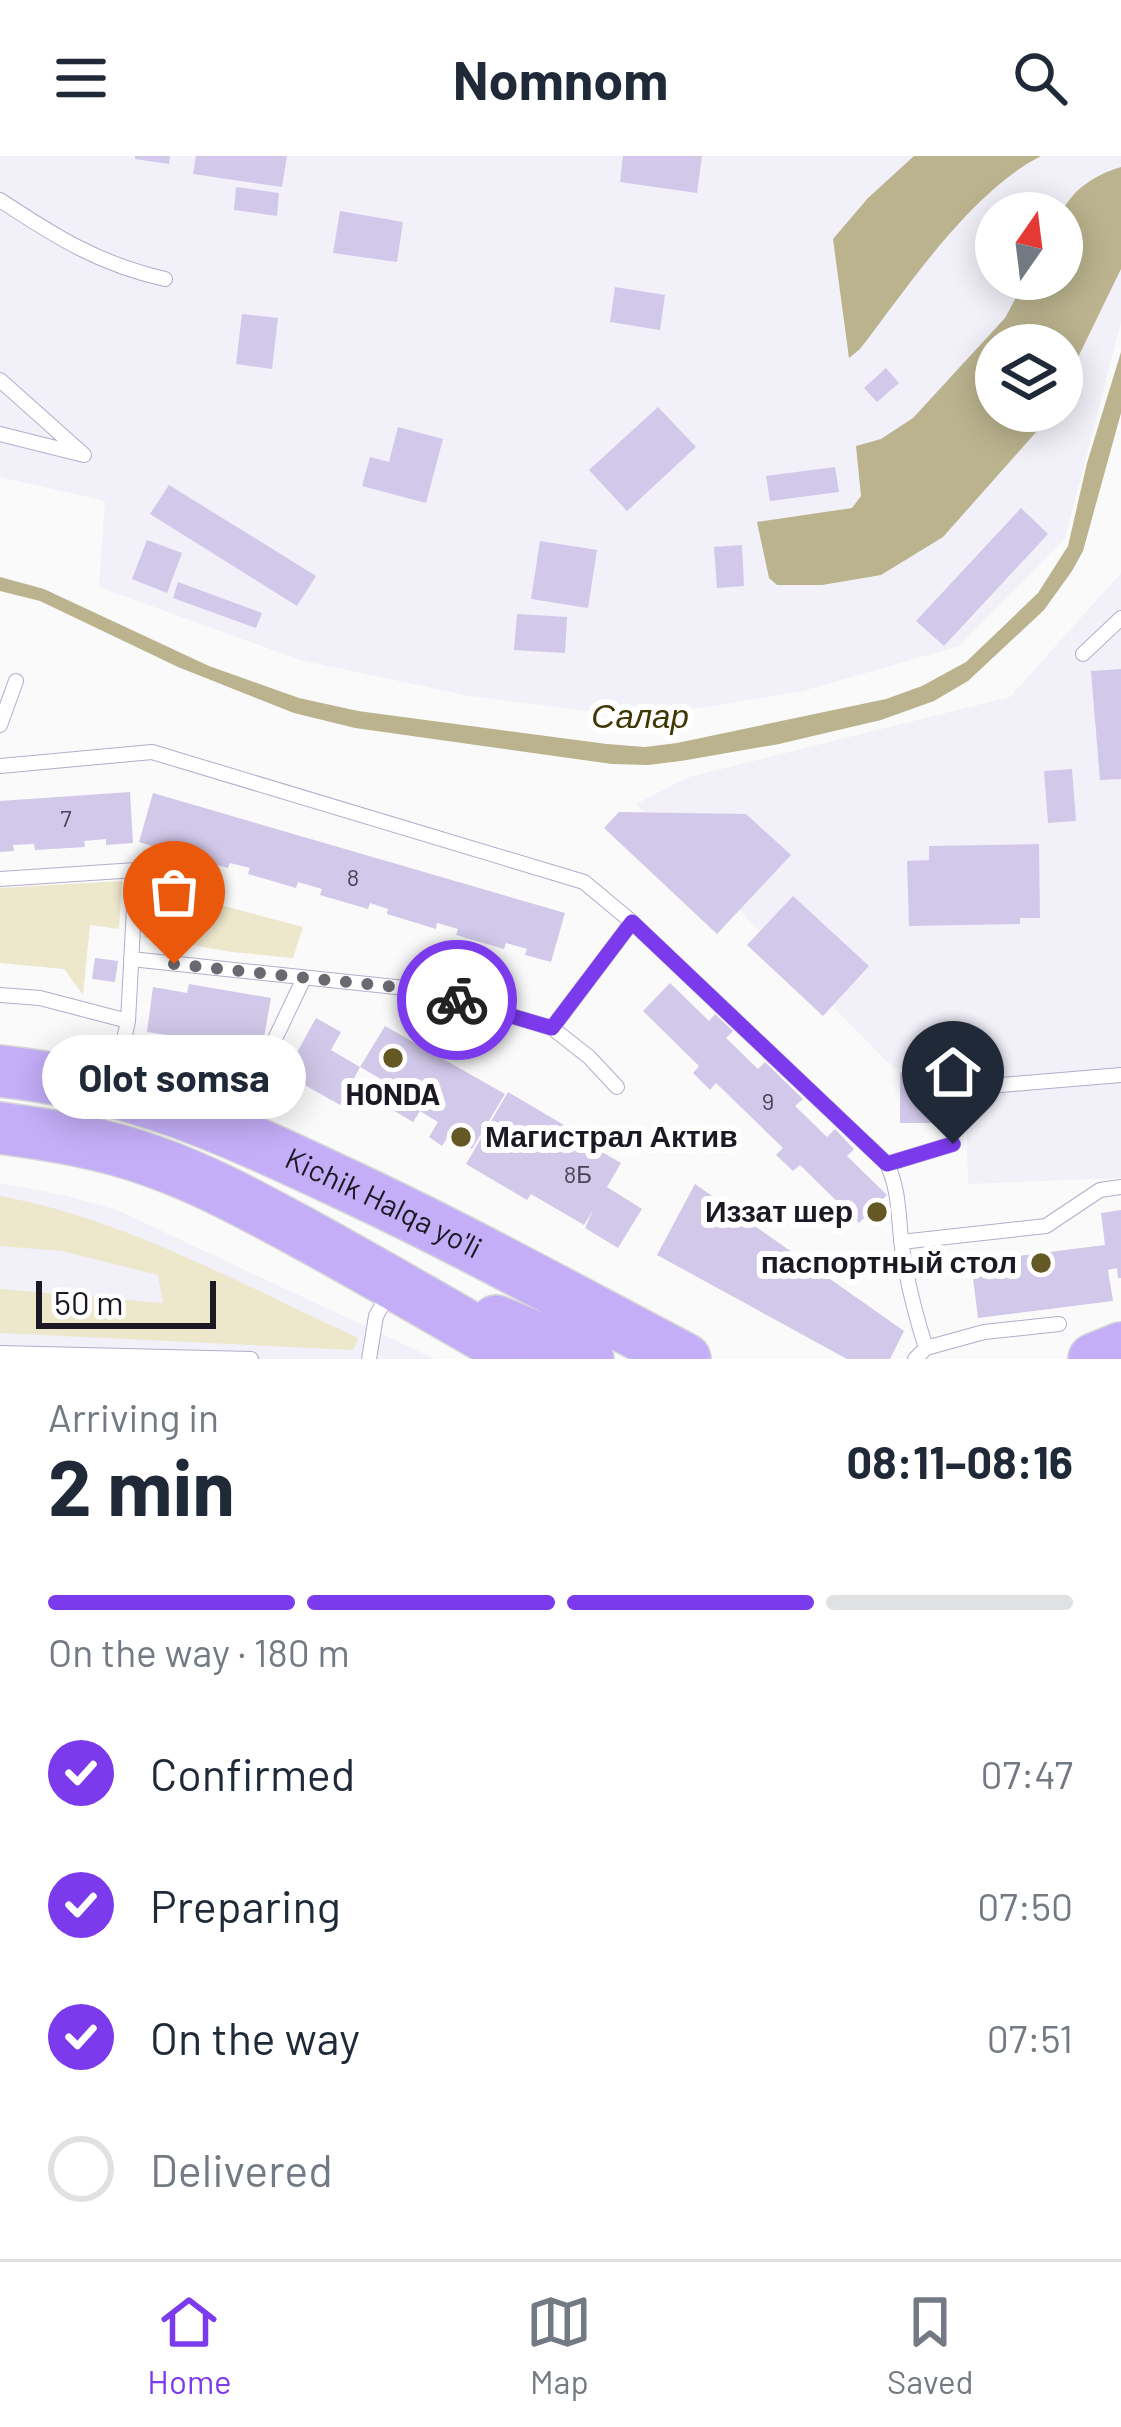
<!DOCTYPE html>
<html lang="en">
<head>
<meta charset="utf-8">
<style>
	body { margin:0; font-family:Barlow,sans-serif; background:#f6f6f7; color:#1f2937; height:100vh; display:flex; flex-direction:column; font-size:45px; white-space:nowrap }
	* { box-sizing:border-box; margin:0 }
	p { font-size:39px; color:#747a83 }
	.icon { flex:none; width:66px; height:66px; fill:none; stroke:currentColor; stroke-width:2; stroke-linecap:round; stroke-linejoin:round }
	.map { position:relative; height:1203px; overflow:hidden }
	.side { display:flex; flex-direction:column; background:#fff; flex:1 }
	.side>* { flex:none }
	.needle { width:78px; rotate:14deg }
	.buttons { position:absolute; left:975px; top:36px; display:grid; gap:24px }
	.buttons a { display:grid; place-items:center; width:108px; height:108px; border-radius:50%; background:#fff; box-shadow:0 6px 30px #0003; font-size:60px }
	.scale { position:absolute; left:36px; bottom:30px; width:180px; box-sizing:border-box; padding-left:12px; border:6px solid #1c1925; border-top:0; font-size:33px; line-height:42px; white-space:nowrap; color:#1c1925; -webkit-text-stroke:9px #fff; paint-order:stroke }
	.pin { position:absolute; display:grid; place-items:center; width:102px; height:102px; color:#fff; margin:-123px -51px; border-radius:50% 50% 50% 0; rotate:-45deg; box-shadow:0 0 12px #0007 }
	.pin .icon { rotate:45deg }
	.courier { position:absolute; display:grid; place-items:center; width:120px; height:120px; margin:-60px; border:9px solid #7c3aed; border-radius:50%; background:#fff; color:#222; box-shadow:0 3px 15px #0007 }
	.bubble { position:absolute; height:84px; border-radius:42px; background:#fff; box-shadow:0 6px 30px #0003; font-size:39px; font-weight:700; line-height:84px; text-align:center }
	.head em { font-style:normal; font-weight:700 }
	.head div { display:flex; flex-direction:column-reverse }
	.head { display:flex; align-items:center; justify-content:space-between; height:204px; padding:0 48px }
	h1 { font-size:78px; font-weight:700; line-height:90px }
	.bar { display:grid; grid-template-columns:repeat(4,1fr); gap:18px 12px; align-content:center; height:144px; padding:0 48px }
	.bar i { height:15px; border-radius:9px; background:#e0e1e3 }
	.bar .active { background:#7c3aed }
	.bar p { grid-column:span 4 }
	ol { padding:0 48px; list-style:none }
	li { display:flex; align-items:center; gap:36px; height:132px }
	li p { margin-inline-start:auto }
	li .icon { padding:12px; border-radius:50%; background:#7c3aed; color:#fff; stroke-width:4 }
	li:last-child { color:#747a83 }
	li i { width:66px; height:66px; border:6px solid #e0e1e3; border-radius:50% }
	header { display:flex; justify-content:space-between; align-items:center; height:156px; padding:0 48px; background:#fff; font-size:54px; font-weight:700 }
	.tabs { display:flex; justify-content:space-around; align-items:center; height:168px; border-top:3px solid #e0e1e3; background:#fff; font-size:33px; color:#747a83 }
	.tabs a { display:grid; justify-items:center; gap:6px }
	.tabs .active { color:#7c3aed }
	.map>svg:first-child { display:block }
	.built { fill:#f2f0f9; fill-rule:evenodd }
	.green { fill:#ede7cc }
	.water { fill:#bbb38e }
	.building { fill:#d2c9ea }
	.lines { fill:none; stroke-linecap:round; stroke-linejoin:round }
	.lane-casing { stroke:#b4accc; stroke-width:16 }
	.highway-casing { stroke:#d6d6d8; stroke-width:54 }
	.lane { stroke:#fff; stroke-width:14 }
	.highway { stroke:#c4aef8; stroke-width:51 }
	.done { stroke:#6a6870; stroke-width:12; stroke-dasharray:0 21.6 }
	.route { stroke:#7c3aed; stroke-width:15 }
	.poi-dot { fill:#645925; stroke:#fff; stroke-width:4.5 }
	.labels { text-anchor:middle; stroke-width:12; stroke-linejoin:round; paint-order:stroke }
	.number-label { font-size:24px; fill:#4a4556 }
	.poi-label { font-size:30px; font-weight:bold; fill:#1c1925; stroke:#fff; text-anchor:end }
	.street-label { font-size:30px; fill:#1c1925; stroke:#fff }
	.water-label { font-size:33px; font-style:italic; fill:#403705; stroke:#fff }
</style>
</head>
<body>
<header><svg class="icon" aria-label="menu" viewBox="0 0 24 24"><path d="M4 6h16M4 12h16M4 18h16"/></svg>Nomnom<svg class="icon" aria-label="search" viewBox="0 0 24 24"><circle cx="10" cy="10" r="6"/><path d="M15 15l6 6"/></svg></header>
<div class="map">
<svg width="1121" height="1203" viewBox="0 0 1121 1203">
	<rect width="100%" height="100%" fill="#fafafa"/>
	<path class="built" d="M0 0H1121V166L1065 383 959 490 803 535 640 562 469 540 300 504 99 431 105 345 0 321ZM996 57H1062V123H996ZM996 189H1062V255H996Z
		M1121 417V1022L968 1028 965 915 893 912 636 648 689 621 1010 541Z
		M0 1027 63 1039 117 1054 435 1203H0Z"/>
	<path class="green" d="M122 725 119 773 90 769 83 839 64 813 0 807V732Z
		M153 731 303 771 293 802 232 796 143 781Z
		M0 1040C126 1063 242 1129 358 1182L353 1194 0 1177V1133L163 1147 158 1119 62 1095 0 1090Z"/>
	<path class="water" d="M914 0H1041C969 37 909 130 860 193L849 202 833 83 868 42Z
		M1121 11V113L1062 234V189H996V255H1049L1037 275 943 381 881 419 822 429H777L769 422 757 366 852 352 861 340 856 290 881 283 913 262 1005 162 1026 123H1062L1061 57C1074 32 1095 19 1121 11Z
		M1121 196V257L1083 395 1072 415 1044 454 968 525 934 545 881 564 779 588 681 605 648 609 612 608 355 572 294 557 178 511 40 445 0 435V421L44 433 209 510 299 542 358 555 607 588 645 591 677 587 886 543 922 530 966 506 1038 437 1068 390 1087 307Z"/>
	<path class="building" d="M135 0H170L169 8 135 3Z
		M196 0H287L282 31 193 18Z
		M623 0H702L697 37 620 26Z
		M236 31 279 37 277 60 234 54Z
		M340 55 403 66 397 106 333 97Z
		M615 131 665 139 660 174 610 166Z
		M242 158 278 162 272 213 236 208Z
		M886 212 899 227 877 246 864 232Z
		M658 251 696 291 627 355 589 314Z
		M398 271 443 283 426 347 362 330 370 301 389 306Z
		M835 311 839 336 770 345 766 320Z
		M169 329 316 420 297 450 150 358Z
		M1021 352 1048 378 944 490 916 465Z
		M147 384 182 397 167 437 132 423Z
		M540 385 597 394 588 452 531 443Z
		M742 389 744 430 717 432 714 391Z
		M178 426 262 457 256 472 173 442Z
		M517 458 567 461 565 497 514 494Z
		M1121 513V623L1100 624 1091 515Z
		M1072 613 1076 665 1048 667 1044 615Z
		M130 636 133 687 106 689V683L84 685 85 691 35 694 34 688 13 689 14 695 0 696V645Z
		M153 637 565 757 551 806 525 799 527 793 506 787 504 793 456 779 458 773 437 767 436 773 387 758 388 753 370 747 368 753 320 739 322 733 298 726 296 732 248 718 250 712 230 707 228 712 181 699 183 693 163 687 162 693 139 686Z
		M619 656 746 658 791 699 717 778 604 672Z
		M1039 688 1040 762H1020V768L909 770 907 705 929 704V690Z
		M793 740 869 810 823 860 747 789Z
		M95 802 118 805 115 826 92 823Z
		M670 827 709 865 715 858 733 875 726 882 758 913 765 906 803 943 795 950 827 981 835 973 854 993 847 1000 887 1039 859 1067 800 1009 793 1015 776 999 783 992 716 927 710 934 693 917 699 910 643 855Z
		M189 828 271 842 261 898 179 884 181 881 147 876 153 831 187 837Z
		M316 862 341 876 331 894 360 911 340 949 285 918Z
		M385 870 505 938 472 993 449 979 442 990 429 981 438 966 420 955 413 966 391 953 402 935 360 911Z
		M970 915 971 955 966 964 959 967H900V916Z
		M508 936 569 972 567 976 621 1007 607 1031 642 1053 618 1092 585 1072 593 1054 584 1069 531 1038 527 1044 466 1008Z
		M695 1028 904 1175 890 1203H847L657 1099Z
		M1121 1054V1122H1118L1117 1112 1108 1114 1113 1145 978 1162 971 1106 1105 1089 1101 1057Z"/>
	<g class="lines">
		<defs>
			<path id="lane" d="M0 44C56 81 99 108 165 123
				M0 224 84 299 0 278
				M1083 498 1121 462
				M0 569 16 525
				M0 610 152 596 584 726 632 766
				M0 723 136 714 128 865 115 925
				M131 803 424 834 552 872 589 901 617 931
				M0 839 40 842 128 865
				M552 872 632 766 887 1008C900 1035 898 1062 902 1091 907 1126 915 1158 926 1192L915 1203
				M1001 929 1121 919
				M234 969 304 822
				M887 1008 953 988
				M901 1086 1046 1070 1100 1034 1121 1031
				M926 1192 984 1176 1059 1168
				M0 1197 251 1203
				M369 1203 376 1160 389 1137"/>
			<g id="highway">
				<path id="s1" d="M0 915C127 928 222 970 336 1024 455 1079 569 1142 685 1203"/>
				<path d="M0 972C51 979 103 987 152 1005 204 1023 253 1050 301 1076 376 1117 450 1160 524 1203"/>
				<path d="M496 1165 588 1203"/>
				<path d="M1094 1203 1121 1192"/>
			</g>
		</defs>
		<use href="#lane" class="lane-casing"/>
		<use href="#highway" class="highway-casing"/>
		<use href="#lane" class="lane"/>
		<use href="#highway" class="highway"/>
	</g>
	<g class="lines">
		<path class="done" d="M174 808 424 834 457 844"/>
		<path class="route" d="M457 844 552 872 632 766 887 1008 953 988"/>
	</g>
	<g class="poi-dot">
		<circle cx="393" cy="902" r="12"/>
		<circle cx="461" cy="981" r="12"/>
		<circle cx="877" cy="1056" r="12"/>
		<circle cx="1041" cy="1107" r="12"/>
	</g>
	<g class="labels">
		<g class="number-label">
			<text x="66" y="671">7</text>
			<text x="353" y="730">8</text>
			<text x="768" y="954">9</text>
			<text x="578" y="1027">8Б</text>
		</g>
		<g class="poi-label">
			<text x="393" y="949" text-anchor="middle">HONDA</text>
			<text x="485" y="991" text-anchor="start">Магистрал Актив</text>
			<text x="853" y="1066">Иззат шер</text>
			<text x="1017" y="1117">паспортный стол</text>
		</g>
		<g class="street-label">
			<text dy="10" stroke="none"><textPath href="#s1" startOffset="408">Kichik Halqa yo'li</textPath></text>
		</g>
		<g class="water-label">
			<text x="640" y="572">Салар</text>
		</g>
	</g>
</svg>
<div class="buttons">
<a><svg class="needle" viewBox="-14 -14 28 28"><path d="M0-13l5 13h-10z" fill="#e53935"/><path d="M0 13l5-13h-10z" fill="#747a83"/></svg></a>
<a><svg class="icon" aria-label="layers" viewBox="0 0 24 24"><path d="M12 4l9 5-9 5-9-5zM3 14l9 5 9-5"/></svg></a>
</div>
<div class="scale">50 m</div>
<div class="pin" style="left:174px;top:808px;background:#ea580c"><svg class="icon" aria-label="bag" viewBox="0 0 24 24"><path d="M5 8h14l-1 12H6zM9 8a3 3 0 0 1 6 0"/></svg></div>
<div class="pin" style="left:953px;top:988px;background:#1f2937"><svg class="icon" aria-label="home" viewBox="0 0 24 24"><path d="M3 11l9-7 9 7M6 9v11h12V9"/></svg></div>
<div class="courier" style="left:457px;top:844px"><svg class="icon" aria-label="bike" viewBox="0 0 24 24"><circle cx="6" cy="16" r="4"/><circle cx="18" cy="16" r="4"/><path d="M6 16l4-8h5l3 8M10 8l3 8H6M13 5h3"/></svg></div>
<div class="bubble" style="left:42px;top:879px;width:264px">Olot somsa</div>
</div>
<section class="side">
<div class="head"><div><h1>2 min</h1><p>Arriving in</p></div><em>08:11–08:16</em></div>
<div class="bar"><i class="active"></i><i class="active"></i><i class="active"></i><i></i><p>On the way · 180 m</p></div>
<ol>
<li><svg class="icon" aria-label="check" viewBox="0 0 24 24"><path d="M5 12l5 5 9-10"/></svg>Confirmed<p>07:47</p></li>
<li><svg class="icon" aria-label="check" viewBox="0 0 24 24"><path d="M5 12l5 5 9-10"/></svg>Preparing<p>07:50</p></li>
<li><svg class="icon" aria-label="check" viewBox="0 0 24 24"><path d="M5 12l5 5 9-10"/></svg>On the way<p>07:51</p></li>
<li><i></i>Delivered</li>
</ol>
</section>
<nav class="tabs">
<a class="active"><svg class="icon" aria-label="home" viewBox="0 0 24 24"><path d="M3 11l9-7 9 7M6 9v11h12V9"/></svg>Home</a>
<a><svg class="icon" aria-label="map" viewBox="0 0 24 24"><path d="M3 6l6-2 6 2 6-2v14l-6 2-6-2-6 2zM9 4v14M15 6v14"/></svg>Map</a>
<a><svg class="icon" aria-label="saved" viewBox="0 0 24 24"><path d="M7 4h10v16l-5-4-5 4z"/></svg>Saved</a>
</nav>
</body>
</html>
